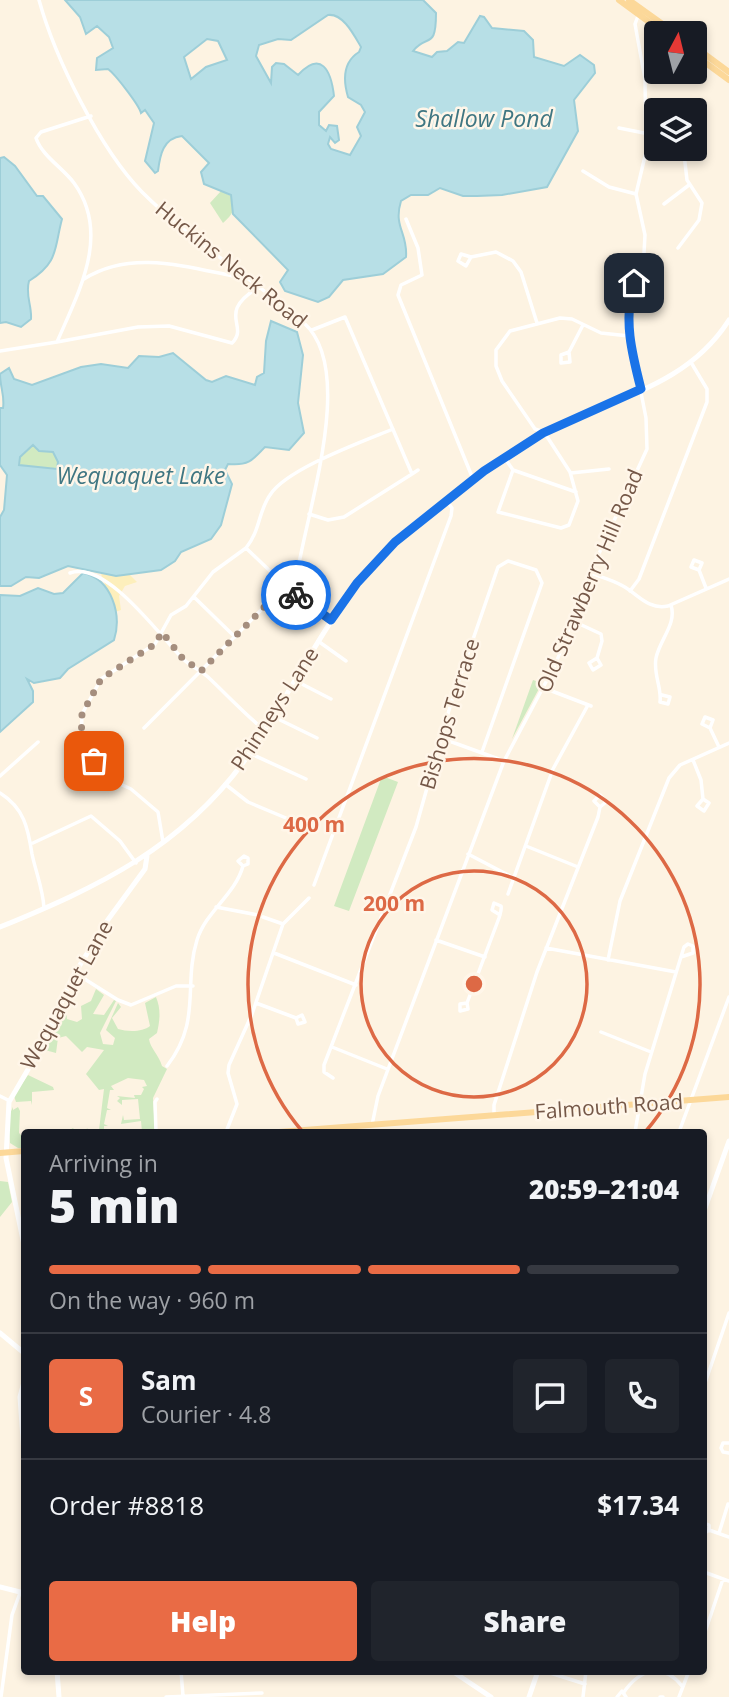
<!DOCTYPE html>
<html lang="en">
<head>
<meta charset="utf-8">
<style>
	body { margin:0; font-family:"Open Sans",sans-serif; background:#20242c; color:#f1f3f6; height:100vh; display:flex; flex-direction:column; font-size:26px; white-space:nowrap }
	* { box-sizing:border-box; margin:0 }
	p { font-size:23px; color:#9ea1a6 }
	.icon { flex:none; width:38px; height:38px; fill:none; stroke:currentColor; stroke-width:2; stroke-linecap:round; stroke-linejoin:round }
	.map { position:relative; flex:1; overflow:hidden }
	.drawer { position:absolute; left:21px; top:1129px; width:686px; height:546px; display:flex; flex-direction:column; background:#171b24; border-radius:7px; box-shadow:0 4px 10px #0003 }
	.drawer>* { flex:none }
	.needle { width:46px; rotate:7deg }
	.fabs { position:absolute; left:644px; top:21px; display:grid; gap:14px }
	.fabs a { display:grid; place-items:center; width:63px; height:63px; border-radius:7px; background:#171b24; box-shadow:0 4px 10px #0003; font-size:35px }
	.pin { position:absolute; display:grid; place-items:center; width:60px; height:60px; color:#fff; margin:-30px; border-radius:14px; box-shadow:0 4px 10px #0006 }
	.courier { position:absolute; display:grid; place-items:center; width:70px; height:70px; margin:-35px; border:5px solid #1a73e8; border-radius:50%; background:#fff; color:#222; box-shadow:0 2px 9px #0007 }
	.headline em { font-style:normal; font-weight:800 }
	.headline div { display:flex; flex-direction:column-reverse }
	.headline { display:flex; align-items:center; justify-content:space-between; height:119px; padding:0 28px }
	h1 { font-size:46px; font-weight:800; line-height:52px }
	.bar { display:grid; grid-template-columns:repeat(4,1fr); gap:10px 7px; align-content:center; height:84px; padding:0 28px }
	.bar i { height:9px; border-radius:5px; background:#363941 }
	.bar .selected { background:#e96b45 }
	.bar p { grid-column:span 4 }
	.line { display:flex; align-items:center; gap:18px; padding:0 28px; border-top:2px solid #363941 }
	.line div { flex:1 }
	.round { display:grid; place-items:center; flex:none; width:74px; height:74px; border-radius:7px; background:#20242c }
	.cta { display:flex; gap:14px; margin-top:auto; padding:14px 28px }
	.cta a { flex:1; height:80px; border-radius:7px; background:#e96b45; color:#fff; font-size:28px; font-weight:800; line-height:80px; text-align:center }
	.cta a+a { background:#20242c; color:#f1f3f6 }
	.map>svg:first-child { display:block }
	.green { fill:#d1eac1 }
	.sand { fill:#fdefbc }
	.water { fill:#b7dfe6; stroke:#9dced8; stroke-width:2; fill-rule:evenodd }
	.lines { fill:none; stroke-linecap:round; stroke-linejoin:round }
	.street { stroke:#fff; stroke-width:3.5 }
	.secondary { stroke:#fff; stroke-width:5 }
	.primary { stroke:#fcd899; stroke-width:6 }
	.done { stroke:#a58e7e; stroke-width:7; stroke-dasharray:0 12.6 }
	.route { stroke:#1a73e8; stroke-width:9 }
	.ring { fill:none; stroke:#dd6945; stroke-width:3.5 }
	.labels { text-anchor:middle; stroke-width:5; stroke-linejoin:round; paint-order:stroke }
	.street-label { font-size:21px; fill:#755848; stroke:#fff6e9 }
	.water-label { font-size:23px; font-style:italic; fill:#3f7682; stroke:#fff6e9 }
	.centre { fill:#dd6945; stroke:#fff6e9; stroke-width:3.5 }
	.ring-label { font-size:21px; text-anchor:middle; font-weight:bold; fill:#dd6945; stroke:#fff6e9; stroke-width:5; stroke-linejoin:round; paint-order:stroke }
</style>
</head>
<body>
<div class="map">
<svg width="729" height="1697" viewBox="0 0 729 1697">
	<rect width="100%" height="100%" fill="#fdf3e2"/>
	<path class="green" d="M221 191 233 197C236 210 232 215 223 223L210 203Z
		M33 444 42 452H53L58 463 57 469 18 465 20 456Z
		M533 680 542 683 512 739Z
		M382 776 398 782 349 911 334 906Z
		M96 989 104 995 93 1014 104 1015 114 1000 116 1001 100 1033 103 1044 113 1045 115 1038 106 1030 118 1003 121 1007 112 1018 118 1029C128 1032 143 1032 150 1026L145 1003 156 997C161 1009 160 1020 157 1033L149 1039C150 1048 159 1055 162 1066L167 1069 153 1098 155 1132H142L141 1121 121 1124 123 1115 124 1120 140 1119 138 1099 122 1100V1105L117 1101 120 1098 117 1096 135 1098 134 1095H141L144 1089 142 1087 147 1086 144 1080 128 1078 111 1086 114 1090H110L107 1108 111 1110H107L104 1124 108 1126H104V1131L133 1129 138 1132H66L73 1128 76 1132 86 1131 87 1128 89 1131 99 1130 104 1089 99 1090 86 1074 104 1050 87 1047 82 1052 66 1036 58 1038 56 1053 45 1050 44 1046 60 1007 66 1011 67 1019 77 1022 82 1019 81 1006 91 1001Z
		M28 1075 53 1087 54 1090 32 1092V1105L31 1101 16 1102 14 1096Z
		M13 1107V1110L18 1107 20 1111 19 1133 24 1138V1148H18L10 1143 8 1118Z
		M0 1181 8 1182 12 1202 0 1217Z"/>
	<path class="sand" d="M101 574 130 575 137 582 125 586 119 596 121 610 115 612Z"/>
	<path class="water" d="M65 0H423L436 13C436 51 427 33 413 51L432 57 437 52 447 51 458 42 464 43 480 16 484 17 492 28 524 31 533 40 534 57 564 66 580 55 594 65 595 73 574 100 578 131 547 187 502 195 477 196H463L440 188 428 195H411L401 201C393 227 408 233 406 257L383 274 343 280 329 297 318 302 285 291 280 282 288 270 233 214 231 195 204 184 201 172 209 163 182 136C163 138 160 155 158 171L155 173 145 161 154 123 145 110 141 113C139 105 115 74 108 69L96 70 97 58 113 48 109 37 97 26 86 34 80 17ZM328 15C343 13 354 35 361 47L359 52C343 62 343 80 348 97L361 105 365 112 357 127 361 136 350 155 331 149 328 144 330 137 335 143 339 140 337 126 329 125 326 131 319 125V112L334 96C331 70 321 50 298 75L284 64 276 63 272 67 271 83 256 56 259 45 278 39 291 40ZM207 39 218 41 227 60 206 67 191 79 184 57Z
		M4 157 15 166 37 196H43L62 219C54 249 59 262 29 281 25 295 32 305 31 319L21 327 6 322 0 323V158Z
		M271 321 297 332 303 355 298 403 304 433 289 450 265 447C252 461 248 466 228 464L225 470 232 484 221 525 211 539 181 552 175 561 161 570 116 576 68 566 39 578 26 577 11 586H0V517L4 510 7 475 0 465V408H3C5 396 0 387 0 374L9 368 14 379 32 385 81 367 101 364 128 368 139 356 159 357 173 353 206 380 212 382 226 376 255 385 257 377 264 373 266 341ZM33 445 39 451 53 452 58 462 57 469 19 465 20 457Z
		M83 573C112 579 122 615 114 640L68 669 60 678 34 683 27 679 33 691V702L0 732V595L20 596 38 588 54 594 63 593Z"/>
	<g class="lines">
		<path class="street" d="M39 0C55 58 100 149 142 192 191 241 252 278 304 323 360 373 300 528 294 594L331 620
			M619 128 644 133
			M656 149 684 154 687 180 702 203 699 220 678 248
			M583 171 609 187 636 194
			M664 204 689 185
			M406 219 418 248 422 275 401 285 398 295 473 479
			M471 257 466 266 458 261 461 254 471 257 496 252 513 261 521 272 537 323
			M84 279C130 250 183 266 233 276L239 271
			M57 342 138 327 169 326 232 343C250 325 215 314 259 287
			M0 351 57 342C79 291 111 234 74 183 63 168 42 156 36 138L41 132 91 116
			M569 352 570 362 561 363V355L569 352 583 325
			M504 457 513 470 498 512 561 528 569 525 578 501 570 472 544 432 535 429 502 381 496 366V350L510 331 560 318 572 319 601 333 629 336
			M513 470 576 492
			M571 473 609 469
			M412 474 418 470
			M309 514 328 520 344 517 412 474 345 317 312 330
			M246 548C261 529 258 512 270 495 286 469 364 441 393 429
			M699 570 691 567 694 560 702 563 699 570 706 588
			M70 573C106 560 160 636 182 658 190 666 200 670 208 677 227 695 244 713 264 730
			M590 573C601 577 613 580 623 586 639 595 648 610 668 606L729 579
			M630 591 639 579 707 402V389L692 364
			M194 597 235 637
			M573 621 601 634 602 641 597 658 589 663 593 670 601 665 597 658
			M318 641 346 661
			M296 681 331 699
			M544 688 591 706
			M662 695 670 697 668 704 660 702C662 688 653 674 656 658 660 639 677 624 671 605
			M274 717 317 738
			M144 728 284 587
			M710 728 713 720 705 717 702 724 710 728 719 747
			M441 738 504 761
			M249 753 306 779
			M693 760 701 780 703 799 709 803 704 811 697 806 703 799
			M0 776 38 742
			M225 784 248 802 286 818
			M0 793C24 808 28 828 32 854 36 873 43 889 44 908
			M163 842 158 812 131 789 107 778 81 744 82 714 101 679 155 644 171 615 186 606 213 572 246 548 294 594
			M33 843 91 816 120 841 136 863
			M526 846 578 867
			M468 854 514 878
			M314 885 451 516 452 508 446 500
			M508 894 553 769 588 705
			M216 907 258 915
			M263 917 283 924
			M283 924 309 898
			M436 940 485 957
			M546 948 676 972
			M274 953 356 985
			M608 960 620 901 669 778 680 765 729 743
			M75 973 118 1000 131 1005 176 986H193
			M256 1003 296 1018 302 1015 305 1022 298 1024 296 1018
			M467 1003 460 1004V1011L468 1009 467 1003 499 918C500 914 502 910 501 906L494 903 492 910 500 915
			M601 1032 651 1052
			M332 1047 387 1069
			M167 1066C202 1021 183 985 197 940 206 911 235 895 243 866L248 864V858L244 856 238 861 243 866
			M333 1078 324 1072V1065L416 827 451 703 498 567 508 561 536 570 542 583 482 752
			M0 1096 10 1101
			M494 1114V1105L537 972 598 817 600 807 594 801 600 795 606 802 600 807
			M372 1125 378 1096 504 761 556 663 590 573 647 449 646 418 630 336V298L644 253 645 235 636 194 646 152 645 79 635 24 638 16
			M156 1132 155 1102 157 1099
			M226 1132 237 1104 228 1073 229 1065 252 1014 283 924
			M635 1132 645 1074 684 947 688 944 693 946V953L681 957
			M679 1132 729 997
			M704 1386 729 1313
			M729 1443H723L721 1448 723 1452 729 1453
			M704 1523 709 1525V1530L729 1537
			M719 1533 728 1504
			M704 1534 709 1530
			M704 1572 729 1581
			M704 1635 723 1579
			M181 1671 183 1696
			M544 1671 585 1684
			M624 1692C640 1669 663 1662 682 1686
			M1 1697 12 1615 20 1593
			M166 1697 262 1693
			M583 1697 586 1671
			M617 1697 622 1691 626 1697
			M660 1697H663
			M679 1697 689 1671"/>
		<path class="secondary" d="M0 927C98 887 181 848 245 760 303 678 339 581 422 518 461 489 499 456 543 433 610 398 686 388 729 320
			M704 1211 729 1141
			M24 1245 6 1158 9 1102 44 1042 72 978 107 921 145 869 147 856
			M0 1333 24 1353
			M24 1382 20 1397 24 1453
			M0 1587 24 1593
			M57 1671 59 1697
			M452 1671 491 1697
			M529 1697 538 1671"/>
		<path class="primary" d="M619 0 664 33
			M629 0 675 33
			M695 47 729 72
			M695 55 729 80
			M279 1132 729 1097
			M0 1153 24 1151"/>
	</g>
	<g class="lines">
		<path class="done" d="M94 761 81 744 82 714 101 679 155 644 162 632 183 659 201 671 284 587 296 595"/>
		<path class="route" d="M296 595 331 620 357 583 395 542 484 471 543 433 641 389C632 354 623 319 634 283"/>
	</g>
	<g class="ring">
		<circle cx="474" cy="984" r="113"/>
		<path d="M302 1131A226 226 0 1 1 646 1131"/>
	</g>
	<g class="labels">
		<g class="street-label">
			<text transform="translate(231 265) rotate(39)" y="7">Huckins Neck Road</text>
			<text transform="translate(590 581) rotate(-67)" y="7">Old Strawberry Hill Road</text>
			<text transform="translate(275 709) rotate(-57)" y="7">Phinneys Lane</text>
			<text transform="translate(450 714) rotate(-73)" y="7">Bishops Terrace</text>
			<text transform="translate(67 995) rotate(-61)" y="7">Wequaquet Lane</text>
			<text transform="translate(609 1107) rotate(-4)" y="7">Falmouth Road</text>
		</g>
		<g class="water-label">
			<text x="484" y="127">Shallow Pond</text>
			<text x="141" y="484">Wequaquet Lake</text>
		</g>
	</g>
	<circle cx="474" cy="984" r="10" class="centre"/>
	<g class="ring-label">
		<text x="314" y="832">400 m</text>
		<text x="394" y="911">200 m</text>
	</g>
</svg>
<div class="fabs">
<a><svg class="needle" viewBox="-14 -14 28 28"><path d="M0-13l5 13h-10z" fill="#e53935"/><path d="M0 13l5-13h-10z" fill="#9ea1a6"/></svg></a>
<a><svg class="icon" aria-label="layers" viewBox="0 0 24 24"><path d="M12 4l9 5-9 5-9-5zM3 14l9 5 9-5"/></svg></a>
</div>
<div class="pin" style="left:94px;top:761px;background:#ea580c"><svg class="icon" aria-label="bag" viewBox="0 0 24 24"><path d="M5 8h14l-1 12H6zM9 8a3 3 0 0 1 6 0"/></svg></div>
<div class="pin" style="left:634px;top:283px;background:#1f2937"><svg class="icon" aria-label="home" viewBox="0 0 24 24"><path d="M3 11l9-7 9 7M6 9v11h12V9"/></svg></div>
<div class="courier" style="left:296px;top:595px"><svg class="icon" aria-label="bike" viewBox="0 0 24 24"><circle cx="6" cy="16" r="4"/><circle cx="18" cy="16" r="4"/><path d="M6 16l4-8h5l3 8M10 8l3 8H6M13 5h3"/></svg></div>
<section class="drawer">
<div class="headline"><div><h1>5 min</h1><p>Arriving in</p></div><em>20:59–21:04</em></div>
<div class="bar"><i class="selected"></i><i class="selected"></i><i class="selected"></i><i></i><p>On the way · 960 m</p></div>
<div class="line" style="height:126px"><b class="round" style="background:#e96b45;color:#fff">S</b><div><b>Sam</b><p>Courier · 4.8</p></div><a class="round"><svg class="icon" aria-label="chat" viewBox="0 0 24 24"><path d="M4 5h16v11H9l-5 4z"/></svg></a><a class="round"><svg class="icon" aria-label="phone" viewBox="0 0 24 24"><path d="M5 4h4l2 5-3 2q2 4 5 5l2-3 5 2v4C11 20 4 13 5 4z"/></svg></a></div>
<div class="line" style="height:91px"><div>Order #8818</div><b>$17.34</b></div>
<div class="cta"><a>Help</a><a>Share</a></div>
</section>
</div>
</body>
</html>
